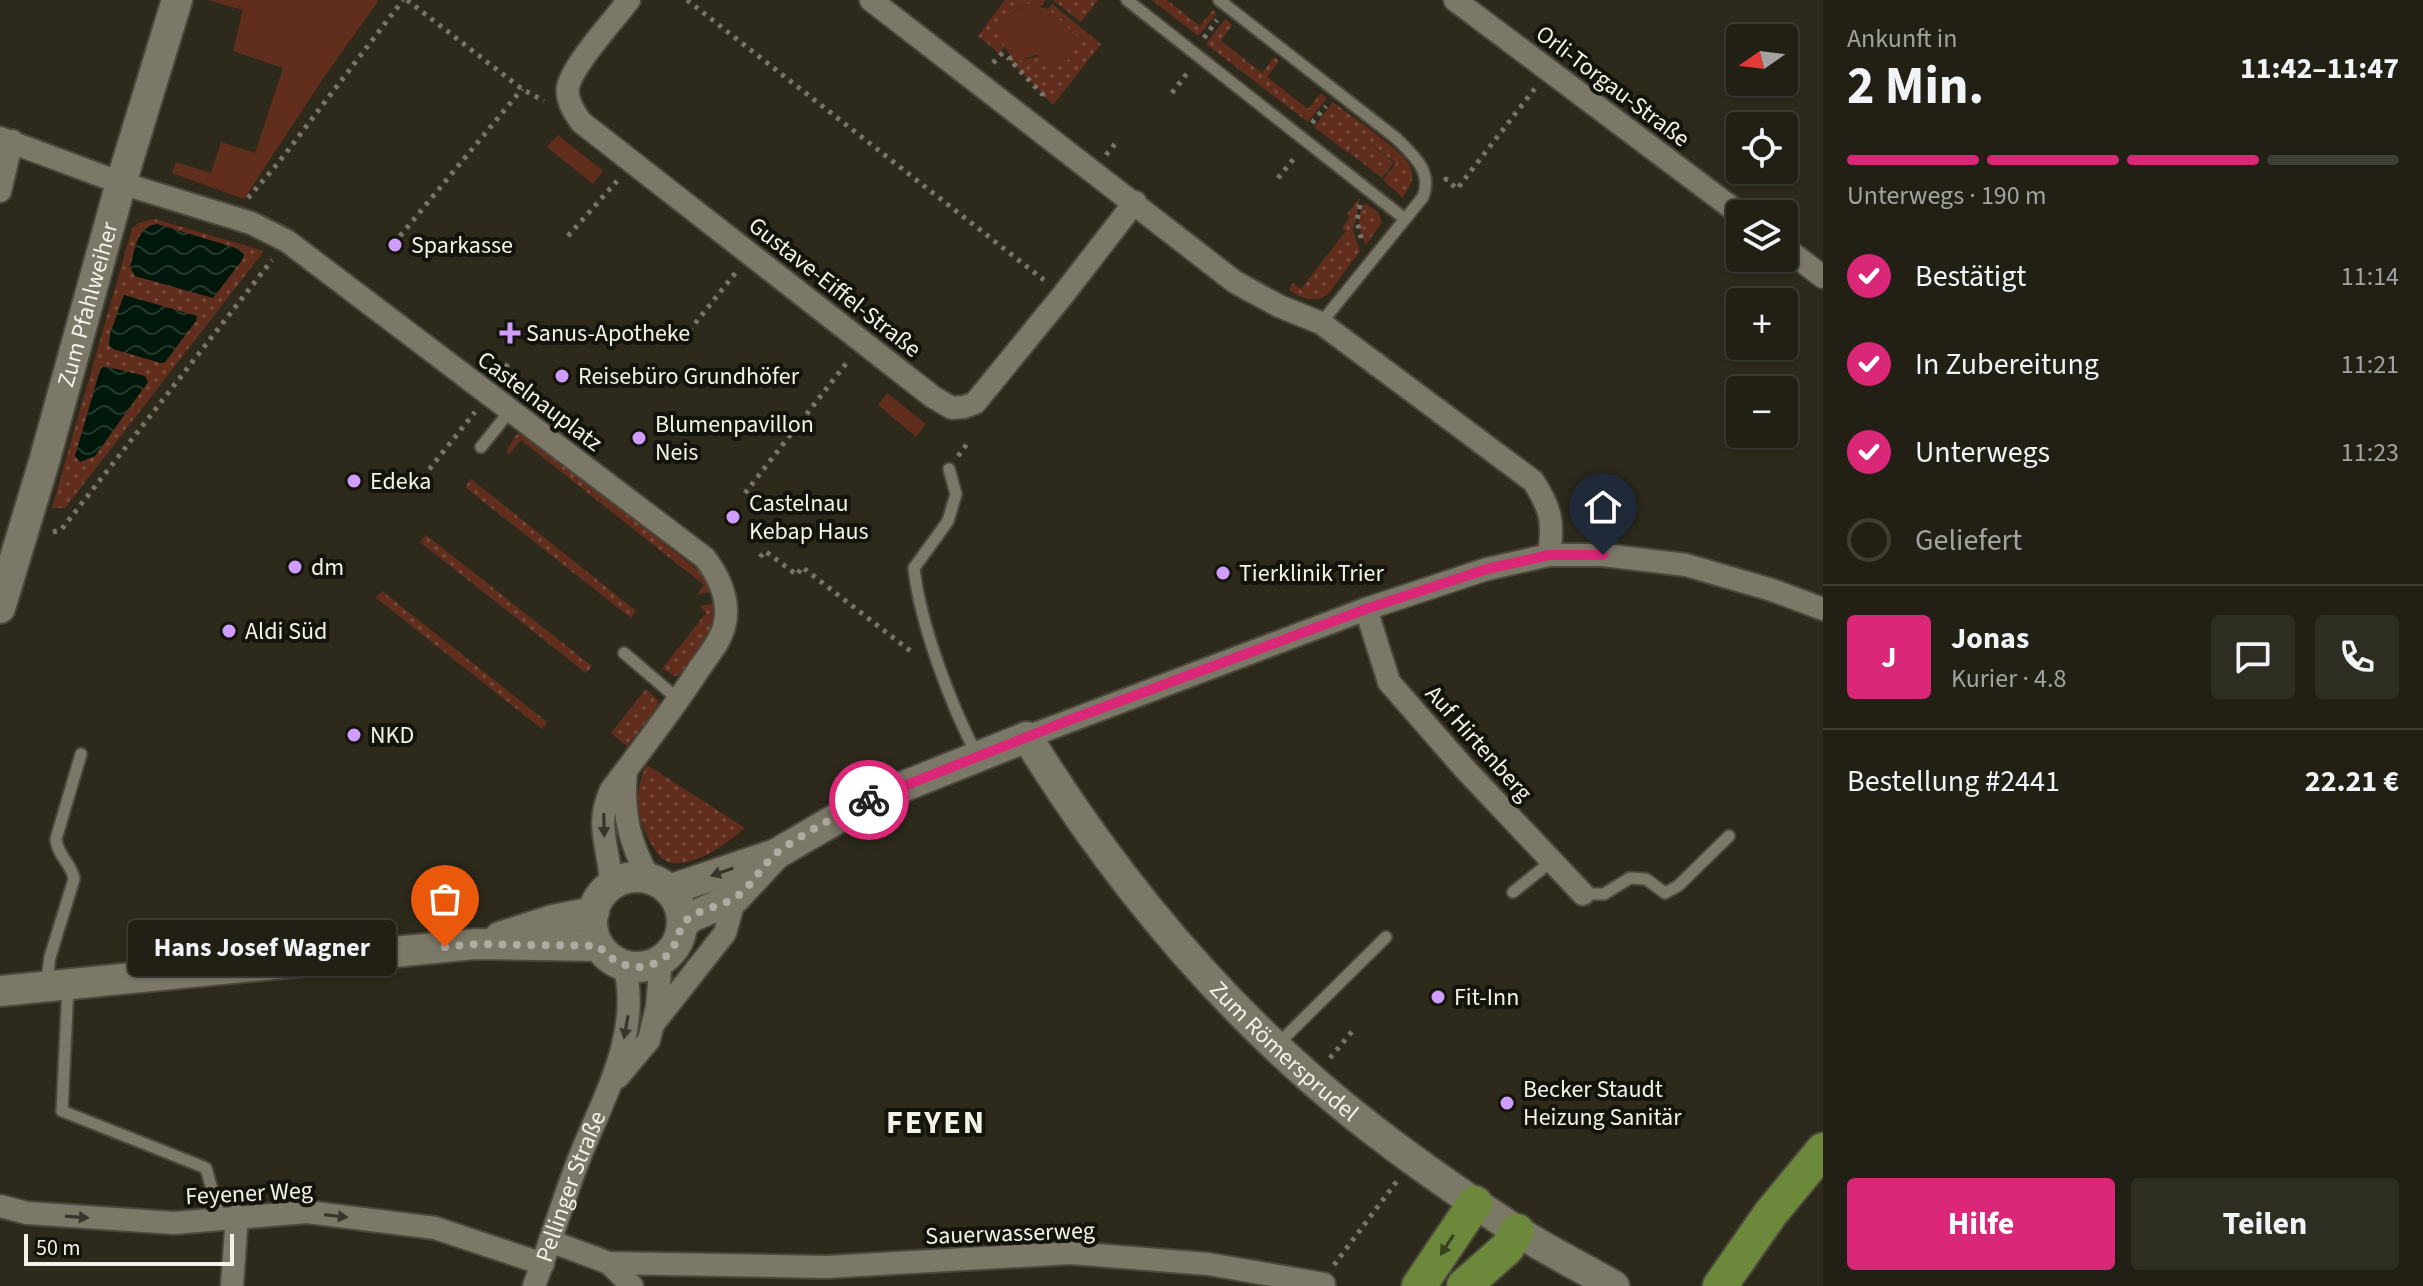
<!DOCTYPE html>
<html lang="de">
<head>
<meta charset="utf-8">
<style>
	body { margin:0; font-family:"Source Sans 3",sans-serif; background:#2e2d22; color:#f1f3f6; height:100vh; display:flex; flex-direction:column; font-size:30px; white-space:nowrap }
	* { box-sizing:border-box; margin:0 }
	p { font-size:26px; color:#a2a3a0 }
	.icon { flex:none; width:44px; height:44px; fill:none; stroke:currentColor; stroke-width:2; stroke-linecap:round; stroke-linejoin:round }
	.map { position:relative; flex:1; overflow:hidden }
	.panel { display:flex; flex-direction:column; background:#222015; width:600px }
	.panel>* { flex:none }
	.needle { width:52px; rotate:256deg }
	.controls { position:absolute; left:1726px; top:24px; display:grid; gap:16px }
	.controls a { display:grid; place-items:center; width:72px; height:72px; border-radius:8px; background:#222015; box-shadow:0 2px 6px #0004,0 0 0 2px #3f3e34; font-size:40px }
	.scale { position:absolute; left:24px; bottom:20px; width:210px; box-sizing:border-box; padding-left:8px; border:4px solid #f3f1e8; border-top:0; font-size:22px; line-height:28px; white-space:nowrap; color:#f3f1e8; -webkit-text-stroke:6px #14130c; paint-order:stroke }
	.pin { position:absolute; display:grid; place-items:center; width:68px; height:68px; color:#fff; margin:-82px -34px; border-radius:50% 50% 50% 0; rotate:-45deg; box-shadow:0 0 8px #0007 }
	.pin .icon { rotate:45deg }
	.courier { position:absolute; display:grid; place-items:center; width:80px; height:80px; margin:-40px; border:6px solid #db2777; border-radius:50%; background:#fff; color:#222; box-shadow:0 2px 10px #0007 }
	.bubble { position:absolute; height:56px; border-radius:8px; background:#222015; box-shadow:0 2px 6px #0004,0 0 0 2px #3f3e34; font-size:26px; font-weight:700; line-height:56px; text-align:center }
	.overview em { font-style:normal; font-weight:700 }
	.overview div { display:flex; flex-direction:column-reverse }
	.overview { display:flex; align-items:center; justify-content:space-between; height:136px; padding:0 24px }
	h1 { font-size:52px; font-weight:700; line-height:60px }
	.bar { display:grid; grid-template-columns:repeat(4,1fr); gap:12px 8px; align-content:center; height:96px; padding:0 24px }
	.bar i { height:10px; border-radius:6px; background:#3f3e34 }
	.bar .on { background:#db2777 }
	.bar p { grid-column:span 4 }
	.line { display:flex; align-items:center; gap:20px; padding:0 24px; border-top:2px solid #3f3e34 }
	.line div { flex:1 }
	.round { display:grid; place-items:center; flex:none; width:84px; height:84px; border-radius:8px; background:#2e2d22 }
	ol { padding:0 24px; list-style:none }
	li { display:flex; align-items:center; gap:24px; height:88px }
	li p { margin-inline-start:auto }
	li .icon { padding:8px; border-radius:50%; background:#db2777; color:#fff; stroke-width:4 }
	li:last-child { color:#a2a3a0 }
	li i { width:44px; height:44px; border:4px solid #3f3e34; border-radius:50% }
	.primary-button { display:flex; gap:16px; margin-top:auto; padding:16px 24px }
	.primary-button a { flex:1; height:92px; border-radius:8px; background:#db2777; color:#fff; font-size:32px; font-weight:700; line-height:92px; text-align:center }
	.primary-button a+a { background:#2e2d22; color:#f1f3f6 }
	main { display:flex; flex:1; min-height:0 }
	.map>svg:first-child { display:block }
	.grass { fill:url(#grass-dots) }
	.park { fill:#612e1d }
	.water { fill:url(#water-waves) }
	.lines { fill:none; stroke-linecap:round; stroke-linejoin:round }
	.lane-casing { stroke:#4a483c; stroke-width:15 }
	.street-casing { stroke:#4a483c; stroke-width:26 }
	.secondary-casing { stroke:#4a483c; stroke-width:34 }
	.primary-casing { stroke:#4a483c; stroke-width:38 }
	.path { stroke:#777569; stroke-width:5; stroke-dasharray:4 6; stroke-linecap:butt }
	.lane { stroke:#7b7868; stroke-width:11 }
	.street { stroke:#7b7868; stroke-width:22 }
	.secondary { stroke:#7b7868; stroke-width:30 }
	.primary { stroke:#6c883b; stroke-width:34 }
	.oneway { fill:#38362c }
	.oneway2 { fill:#37421f }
	.done { stroke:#aeaba1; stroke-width:8; stroke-dasharray:0 14.4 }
	.route { stroke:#db2777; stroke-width:10 }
	.poi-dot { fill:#d09dff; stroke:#14130c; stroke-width:3 }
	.labels { text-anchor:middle; stroke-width:8; stroke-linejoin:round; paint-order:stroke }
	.street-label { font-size:24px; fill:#f3f1e8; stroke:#14130c }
	.poi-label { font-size:24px; fill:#f3f1e8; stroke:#14130c; text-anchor:start }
	.district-label { font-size:32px; font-weight:bold; letter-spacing:2px; fill:#f3f1e8; stroke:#14130c }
</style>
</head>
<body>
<main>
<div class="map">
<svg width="1823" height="1286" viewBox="0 0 1823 1286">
	<defs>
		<pattern id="grass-dots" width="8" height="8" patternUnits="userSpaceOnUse" patternTransform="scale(2)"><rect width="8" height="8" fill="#612e1d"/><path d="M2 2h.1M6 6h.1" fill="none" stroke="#784d3e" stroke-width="1.8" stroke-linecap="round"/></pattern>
		<pattern id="water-waves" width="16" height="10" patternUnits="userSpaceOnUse" patternTransform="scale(2)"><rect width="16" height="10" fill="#00170b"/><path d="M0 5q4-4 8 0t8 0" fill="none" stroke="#26392f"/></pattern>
	</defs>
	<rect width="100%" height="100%" fill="#2d2a1c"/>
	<path class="grass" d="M1005 0H1046L1040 7 1026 3C1008 16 994 23 1005 46L999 53 978 36Z
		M1053 0H1098L1081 22Z
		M1152 0H1167L1200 26 1213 10 1217 13 1198 36Z
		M1052 4 1101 44 1053 105 1009 59 1012 57 1017 61 1069 50 1078 37 1048 9Z
		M1225 19 1232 25 1221 41 1262 73 1274 57 1279 61 1267 77 1308 109 1321 93 1327 98 1308 122 1206 44Z
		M1333 102C1348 114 1400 149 1408 163 1416 175 1412 187 1402 197L1383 180 1396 163 1361 137 1394 163 1382 178 1350 153 1353 147 1348 153 1314 127Z
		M1360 198 1353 231 1360 251 1328 294C1315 304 1301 298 1289 290L1293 283 1301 289 1346 231 1342 228 1350 217 1347 214Z
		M1365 203 1378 212 1382 222 1366 245C1358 231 1356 216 1365 203Z
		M155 219 264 251 65 508H52L132 229 138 223Z
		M521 433 527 434 710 580C728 613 720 628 698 655 691 665 686 673 675 676L662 669 706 613 700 606 716 603 713 591 697 595 704 585 521 440 509 454 506 452 516 435Z
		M471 479 636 611 631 618 465 487Z
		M426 535 592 666 586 673 420 542Z
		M382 591 547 722 542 729 376 598Z
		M646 689 658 700V706L627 746 611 733Z
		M647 765 745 828C727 843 699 865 673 863 664 862 658 855 654 848 637 824 632 791 647 765Z"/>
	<path class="park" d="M208 0H379L322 80 244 199 172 173 176 162 211 173 221 142 255 153 283 68 233 51 243 10Z
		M1026 3 1048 9 1078 37 1069 50 1071 59 1050 64 1036 55 1017 61C1004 51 998 36 1002 21Z
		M558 135 603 171 593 184 547 147Z
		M887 393 926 424 916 437 878 405Z"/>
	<path class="water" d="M157 224 236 248 244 253 243 259 213 298 135 276 130 267C135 250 137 226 157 224Z
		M124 295 197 316 196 321 165 362 161 363 113 349 109 345 110 334Z
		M104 366 145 376 148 382 95 456 80 462 75 456 100 370Z"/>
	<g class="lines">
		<defs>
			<path id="lane" d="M1127 0 1405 219
				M1219 0 1396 138C1413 155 1433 171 1423 197L1321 323
				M481 447 510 411
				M949 469 956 494 948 521 914 568C920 624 951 706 978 757
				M624 653 679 700
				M1513 892 1552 861
				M1583 894H1604L1630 878 1646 879 1665 893 1678 886 1729 836
				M46 985 50 957 74 879C72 864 57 855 56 839L81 754
				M68 987 62 1111 206 1168 220 1218
				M1276 1046 1386 937"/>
			<g id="street">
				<path d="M629 0C614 20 573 64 568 87 566 100 574 112 581 122L933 397 952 408 964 407 975 403 1063 295 1135 202"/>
				<path d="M871 0 1235 282 1279 306 1321 323 1533 481C1551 509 1554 521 1549 555"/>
				<path d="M1455 0 1740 214"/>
				<path d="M0 138 121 183 251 223 287 241 705 558C720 578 731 601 724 627 720 642 708 656 699 669 672 711 641 750 611 790 594 826 610 848 611 885"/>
				<path d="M0 191 12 141"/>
				<path d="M1784 247 1823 277"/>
				<path d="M1366 609 1389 682 1464 768 1583 894"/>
				<path d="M1027 737 1366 609 1487 569 1549 555H1603L1686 565 1772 590 1823 609"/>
				<path d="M626 771C622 811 629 843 649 878"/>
				<path d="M654 1023 725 933 735 898"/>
				<path d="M618 1077 649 1040 657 1007 661 960"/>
				<path d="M0 1206 27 1213 174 1223 307 1212 435 1228 543 1264"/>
				<path d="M550 1241 609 1263 632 1286"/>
				<path d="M609 1263 826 1267 1071 1253 1208 1264 1324 1284"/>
				<path d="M232 1286 237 1216"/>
				<path id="s1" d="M534 1286C549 1246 562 1204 577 1164 601 1101 643 1034 624 965"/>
			</g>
			<g id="secondary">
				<path id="s2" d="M0 608 44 462 121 183 177 0"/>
				<circle cx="637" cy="922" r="45"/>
				<path id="s3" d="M669 890 776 854 867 801 1027 737C1104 862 1198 979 1309 1077 1372 1133 1443 1183 1514 1229 1546 1250 1581 1267 1614 1286"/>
				<path d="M682 925 691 917 735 898 775 855"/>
				<path d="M500 937 553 920 594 912"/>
				<path d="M0 991 475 944 599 946"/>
			</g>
			<path id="primary" d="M1419 1286 1475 1203
				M1464 1286 1507 1248 1517 1231
				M1720 1286 1771 1213 1823 1150"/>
		</defs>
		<use href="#lane" class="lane-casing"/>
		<use href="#street" class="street-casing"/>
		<use href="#secondary" class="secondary-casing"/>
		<use href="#primary" class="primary-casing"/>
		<path class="path" d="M407 0 522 89 544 101
			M687 0 1044 280
			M1204 38 1217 20
			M1012 57 1009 59 1043 95 1040 101
			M993 63 1006 49
			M1172 93 1188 72
			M1312 123 1326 106
			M1106 155 1115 144
			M1278 178 1295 157
			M1445 181 1446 179 1457 189 1536 87
			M248 198 279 162 403 0
			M1360 205 1357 221 1362 242
			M400 236 522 89
			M568 236 617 181
			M689 331 737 271
			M501 376 510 360
			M958 456 967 444
			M423 477 475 412
			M745 493 848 361
			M53 532 61 530 272 260
			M760 557 765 551 797 575 802 567 913 653
			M1330 1058 1355 1028
			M1334 1265 1397 1181"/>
		<use href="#lane" class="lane"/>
		<use href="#street" class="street"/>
		<use href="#secondary" class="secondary"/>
		<use href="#primary" class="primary"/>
	</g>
	<defs><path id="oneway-solid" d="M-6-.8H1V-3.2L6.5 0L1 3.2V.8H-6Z" transform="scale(2)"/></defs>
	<g class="oneway">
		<use href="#oneway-solid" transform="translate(604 825) rotate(89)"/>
		<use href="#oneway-solid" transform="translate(722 872) rotate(161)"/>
		<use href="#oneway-solid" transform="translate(626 1027) rotate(100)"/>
		<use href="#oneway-solid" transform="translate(336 1216) rotate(7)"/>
		<use href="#oneway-solid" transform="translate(77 1217) rotate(4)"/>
	</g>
	<use class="oneway2" href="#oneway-solid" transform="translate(1447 1245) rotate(123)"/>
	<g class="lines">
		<path class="done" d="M445 947 475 944 599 946C613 963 632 972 653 964 682 953 673 930 690 917 704 908 722 906 736 897 753 886 762 864 778 852 805 832 839 815 869 800"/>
		<path class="route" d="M869 800 1067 721 1366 609 1487 569 1549 555H1603"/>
	</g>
	<g class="poi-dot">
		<circle cx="395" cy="245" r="8"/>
		<path d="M506 321h8v8h8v8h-8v8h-8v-8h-8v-8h8z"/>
		<circle cx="562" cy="376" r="8"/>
		<circle cx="639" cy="438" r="8"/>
		<circle cx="354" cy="481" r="8"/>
		<circle cx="733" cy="517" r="8"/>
		<circle cx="295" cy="567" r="8"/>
		<circle cx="1223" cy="573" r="8"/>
		<circle cx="229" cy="631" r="8"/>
		<circle cx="354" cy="735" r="8"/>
		<circle cx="1438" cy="997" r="8"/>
		<circle cx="1507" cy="1103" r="8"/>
	</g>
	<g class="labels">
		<g class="street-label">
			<text transform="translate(1613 86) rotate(37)" y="8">Orli-Torgau-Straße</text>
			<text transform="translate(835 287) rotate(38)" y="8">Gustave-Eiffel-Straße</text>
			<text dy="8" stroke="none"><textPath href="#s2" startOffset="316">Zum Pfahlweiher</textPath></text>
			<text transform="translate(540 401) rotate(37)" y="8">Castelnauplatz</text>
			<text transform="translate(1479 743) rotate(48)" y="8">Auf Hirtenberg</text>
			<text dy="8" stroke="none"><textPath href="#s3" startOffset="798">Zum Römersprudel</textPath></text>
			<text dy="8" stroke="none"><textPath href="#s1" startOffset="106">Pellinger Straße</textPath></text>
			<text transform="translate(249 1193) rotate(-3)" y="8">Feyener Weg</text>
			<text transform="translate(1010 1233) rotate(-2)" y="8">Sauerwasserweg</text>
		</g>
		<g class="poi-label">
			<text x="411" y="253">Sparkasse</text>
			<text x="526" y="341">Sanus-Apotheke</text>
			<text x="578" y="384">Reisebüro Grundhöfer</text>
			<text x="655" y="432">Blumenpavillon<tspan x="655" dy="28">Neis</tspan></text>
			<text x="370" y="489">Edeka</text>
			<text x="749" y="511">Castelnau<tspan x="749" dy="28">Kebap Haus</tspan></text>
			<text x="311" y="575">dm</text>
			<text x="1239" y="581">Tierklinik Trier</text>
			<text x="245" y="639">Aldi Süd</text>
			<text x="370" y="743">NKD</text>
			<text x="1454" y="1005">Fit-Inn</text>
			<text x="1523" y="1097">Becker Staudt<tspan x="1523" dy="28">Heizung Sanitär</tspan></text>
		</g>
		<g class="district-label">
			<text x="936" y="1133">FEYEN</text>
		</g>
	</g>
</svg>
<div class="controls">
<a><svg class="needle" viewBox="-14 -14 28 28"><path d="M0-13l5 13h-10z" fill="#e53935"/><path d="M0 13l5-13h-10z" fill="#a2a3a0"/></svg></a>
<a><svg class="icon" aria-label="locate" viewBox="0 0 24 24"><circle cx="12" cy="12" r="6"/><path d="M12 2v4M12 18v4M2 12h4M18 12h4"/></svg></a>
<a><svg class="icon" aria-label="layers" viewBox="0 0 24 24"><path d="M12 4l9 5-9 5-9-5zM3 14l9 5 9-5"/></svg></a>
<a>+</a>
<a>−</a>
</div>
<div class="scale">50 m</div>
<div class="pin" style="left:445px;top:947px;background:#ea580c"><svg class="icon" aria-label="bag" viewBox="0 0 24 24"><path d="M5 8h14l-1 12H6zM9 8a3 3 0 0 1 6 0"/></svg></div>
<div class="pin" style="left:1603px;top:555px;background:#1f2937"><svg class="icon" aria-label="home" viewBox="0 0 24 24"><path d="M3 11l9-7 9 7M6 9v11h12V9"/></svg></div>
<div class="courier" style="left:869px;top:800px"><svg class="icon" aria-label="bike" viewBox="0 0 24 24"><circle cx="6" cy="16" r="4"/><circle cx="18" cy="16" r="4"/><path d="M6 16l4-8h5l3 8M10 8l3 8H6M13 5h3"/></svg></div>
<div class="bubble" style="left:128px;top:920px;width:268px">Hans Josef Wagner</div>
</div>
<section class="panel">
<div class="overview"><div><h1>2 Min.</h1><p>Ankunft in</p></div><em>11:42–11:47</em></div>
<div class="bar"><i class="on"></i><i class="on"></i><i class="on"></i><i></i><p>Unterwegs · 190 m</p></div>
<ol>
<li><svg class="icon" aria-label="check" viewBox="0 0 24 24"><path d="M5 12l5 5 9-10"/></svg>Bestätigt<p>11:14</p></li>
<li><svg class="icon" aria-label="check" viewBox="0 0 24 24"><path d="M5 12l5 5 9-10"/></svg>In Zubereitung<p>11:21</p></li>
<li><svg class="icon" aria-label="check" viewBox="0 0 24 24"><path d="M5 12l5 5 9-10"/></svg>Unterwegs<p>11:23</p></li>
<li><i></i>Geliefert</li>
</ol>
<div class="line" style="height:144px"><b class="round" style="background:#db2777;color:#fff">J</b><div><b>Jonas</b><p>Kurier · 4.8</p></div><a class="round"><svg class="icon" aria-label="chat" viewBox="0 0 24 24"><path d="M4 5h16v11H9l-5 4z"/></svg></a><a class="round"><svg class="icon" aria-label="phone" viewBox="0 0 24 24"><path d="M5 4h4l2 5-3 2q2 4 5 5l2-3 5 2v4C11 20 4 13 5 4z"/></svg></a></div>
<div class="line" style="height:104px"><div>Bestellung #2441</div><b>22.21 €</b></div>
<div class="primary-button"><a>Hilfe</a><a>Teilen</a></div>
</section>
</main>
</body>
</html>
